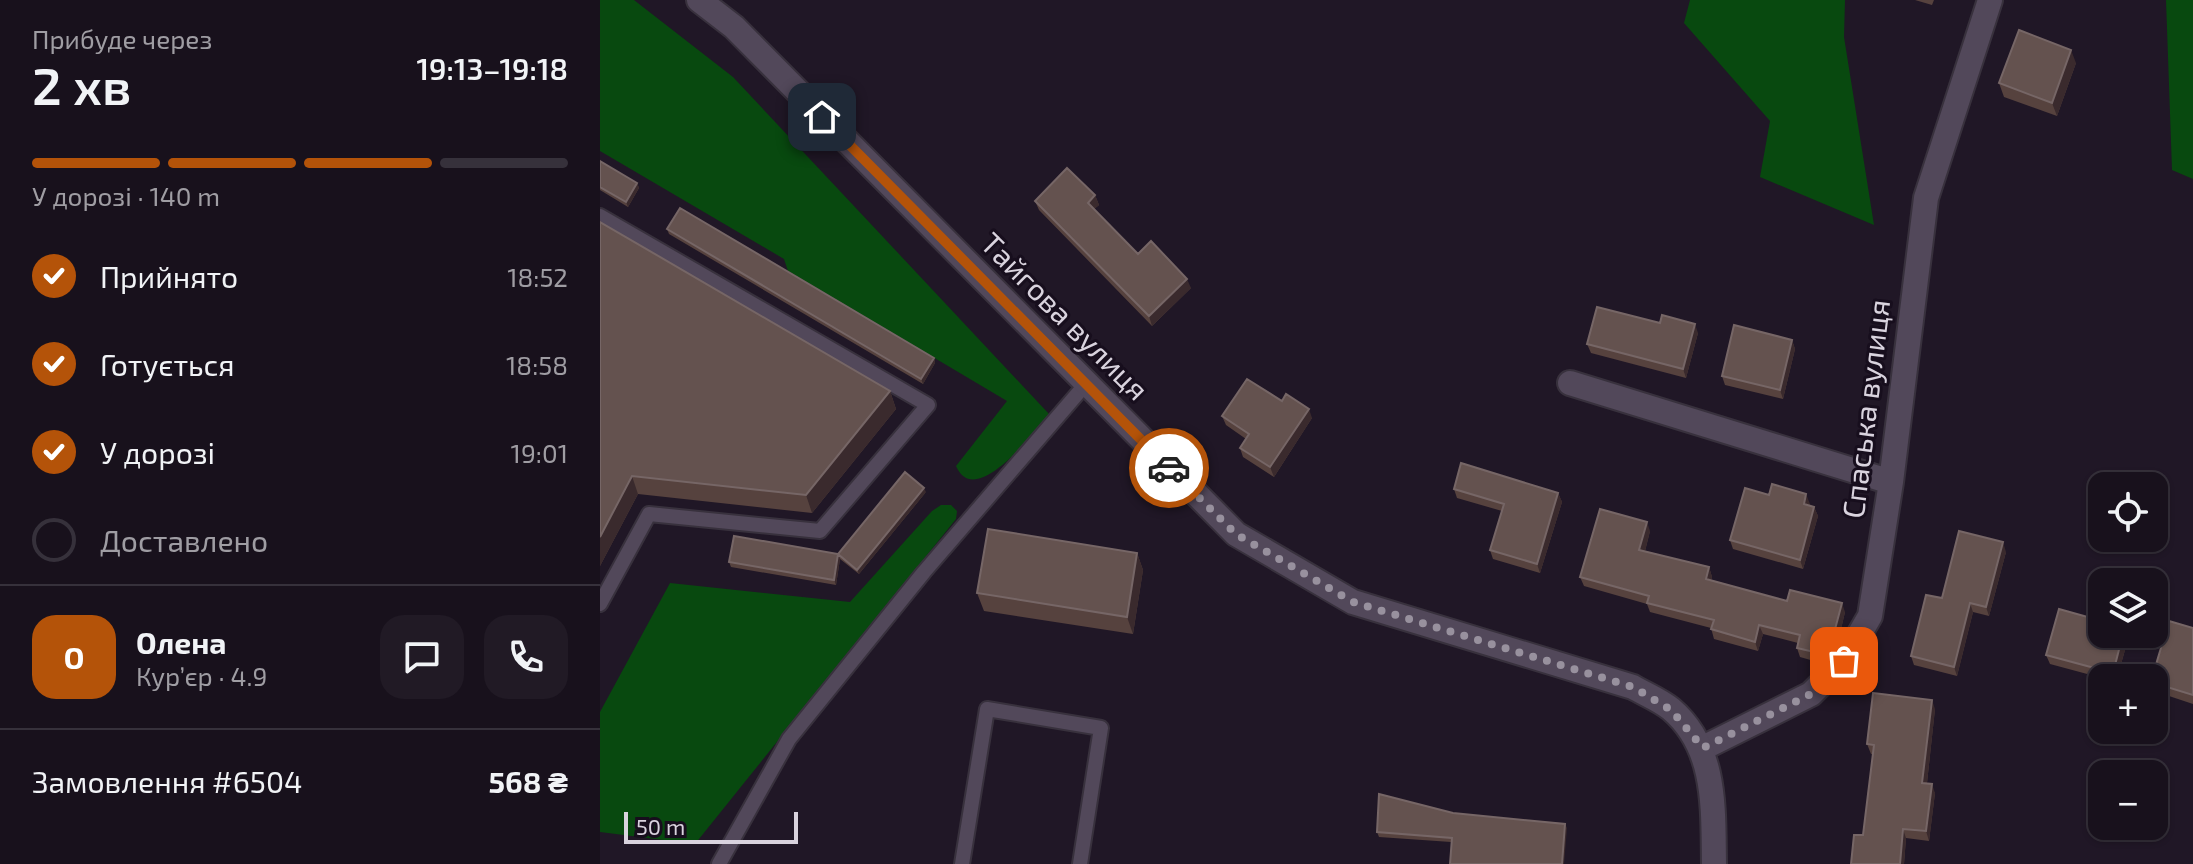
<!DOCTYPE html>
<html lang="uk">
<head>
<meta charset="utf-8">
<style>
	body { margin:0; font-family:"Exo 2",sans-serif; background:#211a25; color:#f1f3f6; height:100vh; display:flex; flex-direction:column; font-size:30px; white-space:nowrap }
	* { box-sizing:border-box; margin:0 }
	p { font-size:26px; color:#9f9da3 }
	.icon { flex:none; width:44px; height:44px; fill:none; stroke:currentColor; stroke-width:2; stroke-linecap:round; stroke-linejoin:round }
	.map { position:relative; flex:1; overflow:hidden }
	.details { display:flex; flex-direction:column; background:#18111c; width:600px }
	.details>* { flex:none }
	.tools { position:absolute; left:1488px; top:472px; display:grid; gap:16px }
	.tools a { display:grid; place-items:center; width:80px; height:80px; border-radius:16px; background:#18111c; box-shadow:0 2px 6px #0004,0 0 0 2px #36313b; font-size:40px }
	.scale { position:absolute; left:24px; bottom:20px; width:174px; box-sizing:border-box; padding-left:8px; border:4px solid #d9d3de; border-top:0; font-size:22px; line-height:28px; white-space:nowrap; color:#d9d3de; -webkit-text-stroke:6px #170e1d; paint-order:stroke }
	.pin { position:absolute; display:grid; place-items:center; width:68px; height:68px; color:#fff; margin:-34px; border-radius:16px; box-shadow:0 4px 12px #0006 }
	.courier { position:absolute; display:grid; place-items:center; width:80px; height:80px; margin:-40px; border:6px solid #b45309; border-radius:50%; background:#fff; color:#222; box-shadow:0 2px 10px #0007 }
	.head em { font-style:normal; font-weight:600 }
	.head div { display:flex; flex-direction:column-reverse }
	.head { display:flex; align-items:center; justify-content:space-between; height:136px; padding:0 32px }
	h1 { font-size:52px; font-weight:600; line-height:60px }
	.bar { display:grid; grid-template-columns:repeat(4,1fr); gap:12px 8px; align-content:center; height:96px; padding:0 32px }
	.bar i { height:10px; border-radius:6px; background:#36313b }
	.bar .on { background:#b45309 }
	.bar p { grid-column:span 4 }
	.line { display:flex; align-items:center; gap:20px; padding:0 32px; border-top:2px solid #36313b }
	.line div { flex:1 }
	.round { display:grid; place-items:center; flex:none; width:84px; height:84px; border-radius:24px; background:#211a25 }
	ol { padding:0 32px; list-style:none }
	li { display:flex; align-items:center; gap:24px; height:88px }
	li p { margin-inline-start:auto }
	li .icon { padding:8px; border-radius:50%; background:#b45309; color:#fff; stroke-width:4 }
	li:last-child { color:#9f9da3 }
	li i { width:44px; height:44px; border:4px solid #36313b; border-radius:50% }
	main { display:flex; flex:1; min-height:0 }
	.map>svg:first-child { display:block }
	.green { fill:#08490f }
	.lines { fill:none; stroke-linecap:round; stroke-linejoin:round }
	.lane-casing { stroke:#38313d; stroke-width:18 }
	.street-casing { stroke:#38313d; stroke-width:28 }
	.secondary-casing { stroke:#38313d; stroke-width:28 }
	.lane { stroke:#52485a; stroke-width:14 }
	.street { stroke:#52485a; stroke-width:24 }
	.secondary { stroke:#52485a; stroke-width:24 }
	.wall { fill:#56423e }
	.shaded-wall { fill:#3a2a2d }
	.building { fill:#64524f; stroke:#766666; stroke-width:2 }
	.done { stroke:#98919e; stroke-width:8; stroke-dasharray:0 14.4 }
	.route { stroke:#b45309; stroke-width:10 }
	.labels { text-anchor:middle; stroke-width:6; stroke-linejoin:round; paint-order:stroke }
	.street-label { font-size:30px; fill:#d9d3de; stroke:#170e1d }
</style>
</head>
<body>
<main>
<section class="details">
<div class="head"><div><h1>2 хв</h1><p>Прибуде через</p></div><em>19:13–19:18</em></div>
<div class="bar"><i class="on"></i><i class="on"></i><i class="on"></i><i></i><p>У дорозі · 140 m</p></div>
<ol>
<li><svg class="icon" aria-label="check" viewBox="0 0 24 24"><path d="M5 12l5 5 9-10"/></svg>Прийнято<p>18:52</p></li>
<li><svg class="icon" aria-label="check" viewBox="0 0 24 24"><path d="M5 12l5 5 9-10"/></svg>Готується<p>18:58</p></li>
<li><svg class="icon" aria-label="check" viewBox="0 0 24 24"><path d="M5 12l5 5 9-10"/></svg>У дорозі<p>19:01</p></li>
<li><i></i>Доставлено</li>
</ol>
<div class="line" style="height:144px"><b class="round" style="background:#b45309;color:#fff">О</b><div><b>Олена</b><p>Кур’єр · 4.9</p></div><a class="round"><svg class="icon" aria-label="chat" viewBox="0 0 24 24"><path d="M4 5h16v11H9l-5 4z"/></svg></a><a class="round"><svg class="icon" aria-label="phone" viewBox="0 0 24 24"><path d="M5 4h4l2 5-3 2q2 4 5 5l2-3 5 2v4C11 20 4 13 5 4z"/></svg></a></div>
<div class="line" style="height:104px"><div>Замовлення #6504</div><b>568 ₴</b></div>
</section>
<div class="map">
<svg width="1593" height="864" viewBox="0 0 1593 864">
	<rect width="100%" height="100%" fill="#201726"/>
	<path class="green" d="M0 0H34L133 77 450 415C433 433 375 510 356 466L407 401 188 271 184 259 0 151Z
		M1090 0H1245L1244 37 1274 225 1160 177 1170 121 1084 23Z
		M1566 0H1593V179L1572 170Z
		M341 505H351L357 511 356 519 95 844 0 832V712L70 583 250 602 332 511Z"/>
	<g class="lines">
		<defs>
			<path id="lane" d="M0 216 328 405 220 531 49 514 0 604
				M119 864 189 739 324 572 485 385
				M362 864 387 709 501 728 480 864"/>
			<path id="street" d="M970 383 1291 482
				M1103 748 1211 694 1244 661 1270 616 1291 482 1326 198 1390 0"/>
			<path id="secondary" d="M99 0 134 27 636 534 753 602 1033 687C1045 694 1060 700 1071 709 1117 748 1113 809 1114 864"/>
		</defs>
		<use href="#lane" class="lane-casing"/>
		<use href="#street" class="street-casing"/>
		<use href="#secondary" class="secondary-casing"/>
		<use href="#lane" class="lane"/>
		<use href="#street" class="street"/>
		<use href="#secondary" class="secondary"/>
	</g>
	<path class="wall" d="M1315 0H1334L1332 5Z
		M1476 63 1457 116 1404 97 1399 83Z
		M0 161 37 183 39 188 28 207 0 190Z
		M495 195 499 205 494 209 538 254 591 288 552 326 439 210 435 201Z
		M0 222 290 391 296 409 212 513 38 494 0 566Z
		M67 229 334 358 335 363 323 384 69 234Z
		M1060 323 1098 333 1086 378 991 353 987 344Z
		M1192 340 1195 349 1183 399 1125 385 1122 376Z
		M682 401 712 418 674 477 643 457 640 448 646 439 626 425 622 416Z
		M854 489 958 493 962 502 940 573 893 559 890 550 902 511 857 498Z
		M326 492 259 574 240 559 236 585 131 567 129 562 238 554Z
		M1210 504 1209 505 1214 507 1218 516 1203 569 1133 549 1130 540Z
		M1050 531 1045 551 1109 567 1112 577 1111 580 1187 601 1245 612 1238 642 1221 663 1200 657 1197 648 1198 643 1163 634 1158 651 1114 639 1111 628 1050 612 1047 604 984 586 980 577Z
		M1406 552 1389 616 1373 612 1357 676 1314 665 1311 656 1342 598Z
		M537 553 543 570 533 634 384 611 377 593Z
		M1593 628V704L1554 691V678Z
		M1502 634H1528L1529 636 1517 678H1502L1450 664 1446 655Z
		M1335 709 1327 783 1335 793 1329 841 1306 838 1304 864H1251L1263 835 1273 754H1271L1267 744Z
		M853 813 967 828 851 842 779 837 777 832Z"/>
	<path class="shaded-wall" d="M1471 50 1476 63 1457 116 1452 103Z
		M37 183 39 188 28 207 26 202Z
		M495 195 499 205 491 212 488 203Z
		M587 279 591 288 552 326 549 316Z
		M1095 324 1098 333 1086 378 1083 369Z
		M1192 340 1195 349 1183 399 1180 390Z
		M334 358 335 363 323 384 321 379Z
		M290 391 296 409 212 513 206 495Z
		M709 409 712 418 674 477 670 467Z
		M32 476 38 494 0 566V537Z
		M324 488 326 492 259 574 257 570Z
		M958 493 962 502 940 573 937 564Z
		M1206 494 1210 504 1207 513 1204 504Z
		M1214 507 1218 516 1203 569 1200 560Z
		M1047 522 1050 531 1043 559 1039 550Z
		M1403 542 1406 552 1389 616 1386 607Z
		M537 553 543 570 533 634 527 617Z
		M238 554 240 559 236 585 234 580Z
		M1109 567 1112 577 1109 588 1106 579Z
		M1242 603 1245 612 1238 642 1221 663 1218 653Z
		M1370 603 1373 612 1357 676 1354 667Z
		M1159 625 1163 634 1158 651 1155 642Z
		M1523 634H1528L1529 636 1517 678H1515L1513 673Z
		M1332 700 1335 709 1326 792 1322 783Z
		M1332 784 1335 793 1329 841 1326 831Z
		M965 824 967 828 964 864H962Z
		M1303 829 1306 838 1304 864H1300Z"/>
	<path class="building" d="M1419 30 1471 50 1452 103 1399 83Z
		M0 161 37 183 26 202 0 187Z
		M467 168 495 195 488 203 538 254 551 241 587 279 549 316 435 201Z
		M80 208 334 358 321 379 67 229Z
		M0 222 290 391 206 495 32 476 0 537Z
		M997 307 1060 323 1062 315 1095 324 1083 369 987 344Z
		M1134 325 1192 340 1180 390 1122 376Z
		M647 379 682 401 686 394 709 409 670 467 640 448 649 434 622 416Z
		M861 463 958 493 937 564 890 550 904 504 854 489Z
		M305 472 324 488 257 570 238 554Z
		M1172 484 1206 494 1204 504 1214 507 1200 560 1130 540 1145 488 1169 495Z
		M1000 509 1047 522 1039 550 1109 567 1106 579 1187 601 1190 590 1242 603 1234 633 1218 653 1197 648 1200 635 1159 625 1155 642 1111 629 1114 620 1047 603 1049 596 980 577Z
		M388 529 537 553 527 617 377 593Z
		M1359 531 1403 542 1386 607 1370 603 1354 667 1311 656 1326 595 1342 598Z
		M134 536 238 554 234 580 129 562Z
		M1459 609 1502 621V634H1523L1513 673 1446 655Z
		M1569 621 1593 628V695L1554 683V678H1552Z
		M1273 693 1332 700 1322 783 1332 784 1326 831 1303 829 1300 864H1251L1254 835H1263L1274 745 1267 744Z
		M779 794 853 813 965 824 962 864H850L852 838 777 832Z"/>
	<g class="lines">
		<path class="done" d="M569 468 636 534 753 602 1033 687 1071 710 1103 748 1211 694 1244 661"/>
		<path class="route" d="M222 117 569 468"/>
	</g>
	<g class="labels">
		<g class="street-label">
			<text transform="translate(464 317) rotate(45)" y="10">Тайгова вулиця</text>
			<text transform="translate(1267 409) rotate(-83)" y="10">Спаська вулиця</text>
		</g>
	</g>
</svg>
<div class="tools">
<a><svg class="icon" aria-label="locate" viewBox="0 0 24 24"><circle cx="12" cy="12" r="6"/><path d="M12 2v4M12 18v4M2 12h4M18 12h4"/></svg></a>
<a><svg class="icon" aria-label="layers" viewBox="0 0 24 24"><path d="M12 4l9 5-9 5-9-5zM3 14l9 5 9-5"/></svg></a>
<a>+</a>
<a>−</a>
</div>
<div class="scale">50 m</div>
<div class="pin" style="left:1244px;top:661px;background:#ea580c"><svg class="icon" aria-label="bag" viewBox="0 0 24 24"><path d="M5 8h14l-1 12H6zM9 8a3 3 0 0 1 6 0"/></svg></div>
<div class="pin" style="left:222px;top:117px;background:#1f2937"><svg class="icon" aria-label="home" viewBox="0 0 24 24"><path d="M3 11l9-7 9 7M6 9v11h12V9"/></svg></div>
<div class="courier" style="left:569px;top:468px"><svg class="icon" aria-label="car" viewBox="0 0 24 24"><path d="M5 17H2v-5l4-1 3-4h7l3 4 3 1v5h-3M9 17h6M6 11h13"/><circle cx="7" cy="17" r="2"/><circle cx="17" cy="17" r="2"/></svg></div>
</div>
</main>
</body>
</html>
